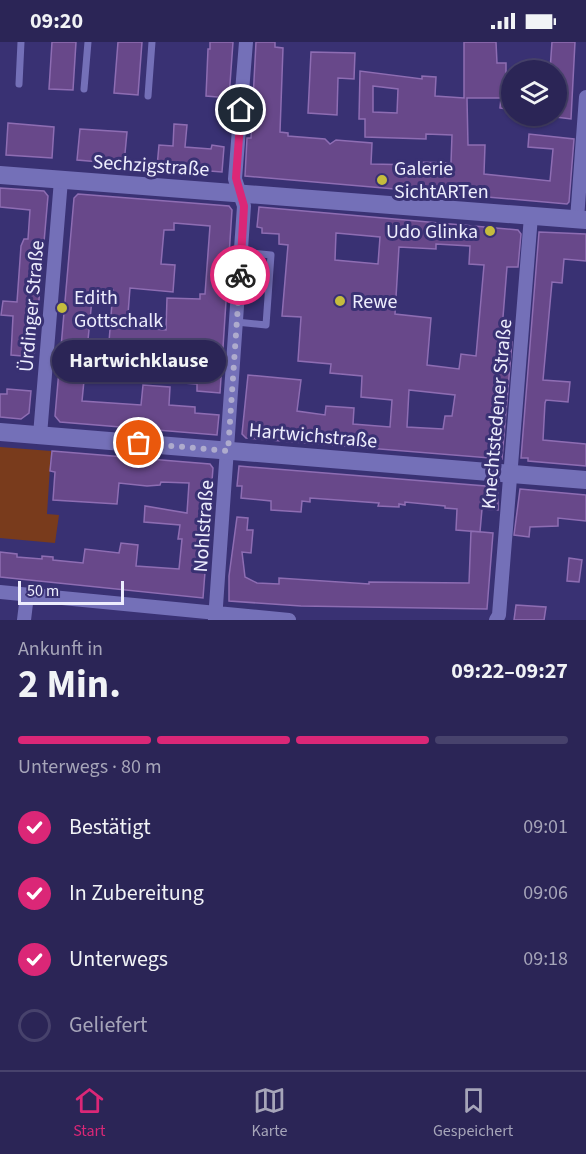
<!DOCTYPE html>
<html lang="de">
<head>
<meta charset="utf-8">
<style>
	body { margin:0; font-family:"Source Sans 3",sans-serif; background:#373160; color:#f1f3f6; height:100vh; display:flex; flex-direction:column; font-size:22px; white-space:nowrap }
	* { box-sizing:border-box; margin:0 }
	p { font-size:20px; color:#a6a5b9 }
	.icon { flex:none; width:33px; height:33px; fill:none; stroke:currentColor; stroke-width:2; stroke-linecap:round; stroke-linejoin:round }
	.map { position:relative; height:578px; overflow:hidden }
	.sheet { display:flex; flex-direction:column; background:#2b2556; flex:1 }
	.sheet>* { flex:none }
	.buttons { position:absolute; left:501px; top:18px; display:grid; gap:12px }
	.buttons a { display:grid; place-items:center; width:66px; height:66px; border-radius:50%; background:#2b2556; box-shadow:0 2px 4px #0004,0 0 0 2px #47426c; font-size:30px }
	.scale { position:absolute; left:18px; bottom:15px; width:106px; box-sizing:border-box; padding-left:6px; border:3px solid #ededfd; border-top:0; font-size:16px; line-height:21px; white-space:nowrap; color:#ededfd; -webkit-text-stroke:4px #393173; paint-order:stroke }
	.pin { position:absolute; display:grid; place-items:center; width:51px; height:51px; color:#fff; margin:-26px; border:3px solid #fff; border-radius:50%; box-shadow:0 2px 6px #0007 }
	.courier { position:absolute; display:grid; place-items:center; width:60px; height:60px; margin:-30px; border:4px solid #db2777; border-radius:50%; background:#fff; color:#222; box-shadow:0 2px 8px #0007 }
	.bubble { position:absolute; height:42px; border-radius:21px; background:#2b2556; box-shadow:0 2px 4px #0004,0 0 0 2px #47426c; font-size:20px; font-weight:700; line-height:42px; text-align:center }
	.headline em { font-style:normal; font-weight:700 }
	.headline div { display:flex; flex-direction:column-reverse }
	.headline { display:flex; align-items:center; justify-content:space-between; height:102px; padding:0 18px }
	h1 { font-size:39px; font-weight:700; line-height:45px }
	.bar { display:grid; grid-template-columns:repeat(4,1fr); gap:9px 6px; align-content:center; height:72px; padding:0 18px }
	.bar i { height:8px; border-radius:4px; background:#47426c }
	.bar .selected { background:#db2777 }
	.bar p { grid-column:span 4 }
	ol { padding:0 18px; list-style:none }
	li { display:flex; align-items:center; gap:18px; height:66px }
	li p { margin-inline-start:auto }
	li .icon { padding:6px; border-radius:50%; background:#db2777; color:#fff; stroke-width:4 }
	li:last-child { color:#a6a5b9 }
	li i { width:33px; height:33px; border:3px solid #47426c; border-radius:50% }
	.status { display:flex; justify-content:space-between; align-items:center; height:42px; padding:0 30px; background:#2b2556; direction:ltr }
	.status svg { height:16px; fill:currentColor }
	.dock { display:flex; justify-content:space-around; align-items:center; height:84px; border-top:2px solid #47426c; background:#2b2556; font-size:16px; color:#a6a5b9 }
	.dock a { display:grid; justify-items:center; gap:3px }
	.dock .selected { color:#db2777 }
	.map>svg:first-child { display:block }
	.green { fill:#793b1c }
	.building { fill:#68488a; stroke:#8e6db3; stroke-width:1.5; fill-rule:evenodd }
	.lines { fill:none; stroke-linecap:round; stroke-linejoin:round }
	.lane { stroke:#7470b8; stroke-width:7 }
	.street { stroke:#7470b8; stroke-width:14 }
	.secondary { stroke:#7470b8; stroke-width:18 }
	.done { stroke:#aeabcd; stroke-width:6; stroke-dasharray:0 10.8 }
	.route { stroke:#db2777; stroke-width:8 }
	.poi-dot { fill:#c5bc3d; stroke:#393173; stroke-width:2 }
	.labels { text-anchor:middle; stroke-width:6; stroke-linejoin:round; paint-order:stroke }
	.street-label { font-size:20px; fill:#ededfd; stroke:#393173 }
	.poi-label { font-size:20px; fill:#ededfd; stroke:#393173; text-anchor:start }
</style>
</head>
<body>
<div class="status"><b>09:20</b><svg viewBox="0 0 49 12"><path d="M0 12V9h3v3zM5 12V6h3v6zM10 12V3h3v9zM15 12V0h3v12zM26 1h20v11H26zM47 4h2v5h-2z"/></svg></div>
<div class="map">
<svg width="586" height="578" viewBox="0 0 586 578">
	<rect width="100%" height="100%" fill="#393173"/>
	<path class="green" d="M0 405 51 409 47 472 59 473 55 501 0 496Z"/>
	<path class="building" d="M52 0H76L73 48 49 47Z
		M118 0H142L138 53 114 51Z
		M210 0H233L229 56 206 54 208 7H210Z
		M256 0H275V5L283 6 280 90 288 91V94L325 97 330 102 336 98 372 101 371 122 418 123V120L451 121 452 93 426 92V97L365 95V77H359L360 29 422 37V34L436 35 435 54 464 56V0H496L497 21H506V55L512 56V68L500 66 501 56H467L468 103H485L484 132 550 139 553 107 528 105 529 92 574 97 569 160 567 162 245 134 247 96H251ZM373 44 398 47 397 71 373 70Z
		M552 0H575L571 77 556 75V28H550Z
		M311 10 355 11 354 37 338 36 337 73 308 71Z
		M8 81 54 85 52 116 6 113Z
		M174 82 187 83 185 105 211 107 212 103 224 105 222 130 157 125 159 103 173 104Z
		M80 87 127 90 124 122 77 118Z
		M0 146 44 149 48 154 34 315 11 313 13 274 1 273 3 259 17 260 21 204 24 197H28L30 168 0 165Z
		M78 152 229 164 232 168 220 351 197 349V342L170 340 171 327 199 329 200 306 135 301 134 315 108 313 113 248 93 247 82 359 141 363 143 343 170 345 169 363 195 365V371L219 373 217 393 60 380 55 374 74 156ZM174 181 210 184 205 252H200V257L167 256 166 288 127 285 130 246 173 250 175 223 161 222 164 188H174Z
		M259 165 518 188 521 192 518 225H507L501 300H512L502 417 246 396 242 392 248 333 301 338 297 369 325 373 326 364 354 366 353 382 390 385 392 358 361 355 362 334 330 331 331 322 298 319 301 275 282 274 288 203 279 202V192L262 191V186L257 185ZM336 191 380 195 378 222 335 218ZM436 202 470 204 469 222 484 223 476 314 461 312 459 327 427 323 431 276 395 272 399 205 436 207ZM409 348 455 353 452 374H445L443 387 407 385Z
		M539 190 586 192V219L564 217 562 241 552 240 543 338 570 340 568 360 546 358 545 361 543 398 586 402V424L528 419V416H521Z
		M7 347 31 349 29 371 21 377 0 375V352H7Z
		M52 409 210 422 213 426 203 556 0 535V510L17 512V515L42 517V514L53 515V518L83 521 85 507 119 511 121 501 138 503 136 524 179 527 182 497H178L180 483 144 480 145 464 187 471 189 441 161 440 160 443 147 444 119 441 117 462 53 458 55 430 50 429Z
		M239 424 498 445V468L482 467 480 490 456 488 457 467 445 466V464L405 460V463L399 462V465L378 464 379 461 310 456V460L302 459 301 470 271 468V459L241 456 242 444H237Z
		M520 447 586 453V479L558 476V484L530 485 529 495 514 493Z
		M237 475 248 476 247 488H253L251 511 242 510 245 535 257 541 279 542V536L369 542V540L469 541 471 489 493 491 487 567 301 564 229 559V534Z
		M569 516 582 518 579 540 567 539Z
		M516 563 546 565 544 578H514Z"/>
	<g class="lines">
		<path class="lane" d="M19 42 21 0
			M84 47 88 0
			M148 54 152 0
			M236 280 266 283 271 213 241 210"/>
		<path class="street" d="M577 177 586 55
			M40 393 61 138
			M0 550 289 578
			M24 578 27 553
			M215 578 244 164 235 137 246 0
			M496 578 499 573 531 174"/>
		<path class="secondary" d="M0 133 586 178
			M0 390 586 438"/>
	</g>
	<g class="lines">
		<path class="done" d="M139 401 228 409 240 233"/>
		<path class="route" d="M240 233 244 164 236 136 241 68"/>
	</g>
	<g class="poi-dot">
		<circle cx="382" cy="138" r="6"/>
		<circle cx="490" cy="189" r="6"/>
		<circle cx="340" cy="259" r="6"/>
		<circle cx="62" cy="266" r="6"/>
	</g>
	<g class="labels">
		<g class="street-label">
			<text transform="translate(151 123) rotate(4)" y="7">Sechzigstraße</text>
			<text transform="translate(31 264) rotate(-85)" y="7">Ürdinger Straße</text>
			<text transform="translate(496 372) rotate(-85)" y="7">Knechtstedener Straße</text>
			<text transform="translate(313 393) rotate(5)" y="7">Hartwichstraße</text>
			<text transform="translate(203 484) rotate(-86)" y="7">Nohlstraße</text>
		</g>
		<g class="poi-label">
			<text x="394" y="133">Galerie<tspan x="394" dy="23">SichtARTen</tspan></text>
			<text x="478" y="196" text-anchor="end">Udo Glinka</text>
			<text x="74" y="262">Edith<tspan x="74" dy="23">Gottschalk</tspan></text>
			<text x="352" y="266">Rewe</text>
		</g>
	</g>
</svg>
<div class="buttons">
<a><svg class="icon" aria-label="layers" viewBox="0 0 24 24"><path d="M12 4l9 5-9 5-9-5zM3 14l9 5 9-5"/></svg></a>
</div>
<div class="scale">50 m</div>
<div class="pin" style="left:139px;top:401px;background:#ea580c"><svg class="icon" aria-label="bag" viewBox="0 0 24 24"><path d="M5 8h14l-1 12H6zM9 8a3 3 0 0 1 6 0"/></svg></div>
<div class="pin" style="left:241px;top:68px;background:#1f2937"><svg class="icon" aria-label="home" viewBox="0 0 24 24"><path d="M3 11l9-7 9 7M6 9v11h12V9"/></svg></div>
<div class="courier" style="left:240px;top:233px"><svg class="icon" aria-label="bike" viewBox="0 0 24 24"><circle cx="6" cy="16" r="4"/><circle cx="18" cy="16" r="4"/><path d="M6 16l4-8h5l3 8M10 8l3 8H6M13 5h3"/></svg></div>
<div class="bubble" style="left:52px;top:298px;width:174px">Hartwichklause</div>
</div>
<section class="sheet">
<div class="headline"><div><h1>2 Min.</h1><p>Ankunft in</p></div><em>09:22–09:27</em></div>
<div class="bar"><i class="selected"></i><i class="selected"></i><i class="selected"></i><i></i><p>Unterwegs · 80 m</p></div>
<ol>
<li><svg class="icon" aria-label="check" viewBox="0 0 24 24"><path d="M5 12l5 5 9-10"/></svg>Bestätigt<p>09:01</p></li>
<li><svg class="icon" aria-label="check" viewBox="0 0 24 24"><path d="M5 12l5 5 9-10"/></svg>In Zubereitung<p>09:06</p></li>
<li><svg class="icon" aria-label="check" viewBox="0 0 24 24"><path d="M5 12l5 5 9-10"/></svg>Unterwegs<p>09:18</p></li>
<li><i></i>Geliefert</li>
</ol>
</section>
<nav class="dock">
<a class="selected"><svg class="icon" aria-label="home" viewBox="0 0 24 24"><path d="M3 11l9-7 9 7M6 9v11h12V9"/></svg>Start</a>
<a><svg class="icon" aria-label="map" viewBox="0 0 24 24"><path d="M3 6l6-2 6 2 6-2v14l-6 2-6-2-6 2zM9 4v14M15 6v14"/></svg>Karte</a>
<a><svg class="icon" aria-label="saved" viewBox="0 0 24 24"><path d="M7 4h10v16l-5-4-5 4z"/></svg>Gespeichert</a>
</nav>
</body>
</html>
